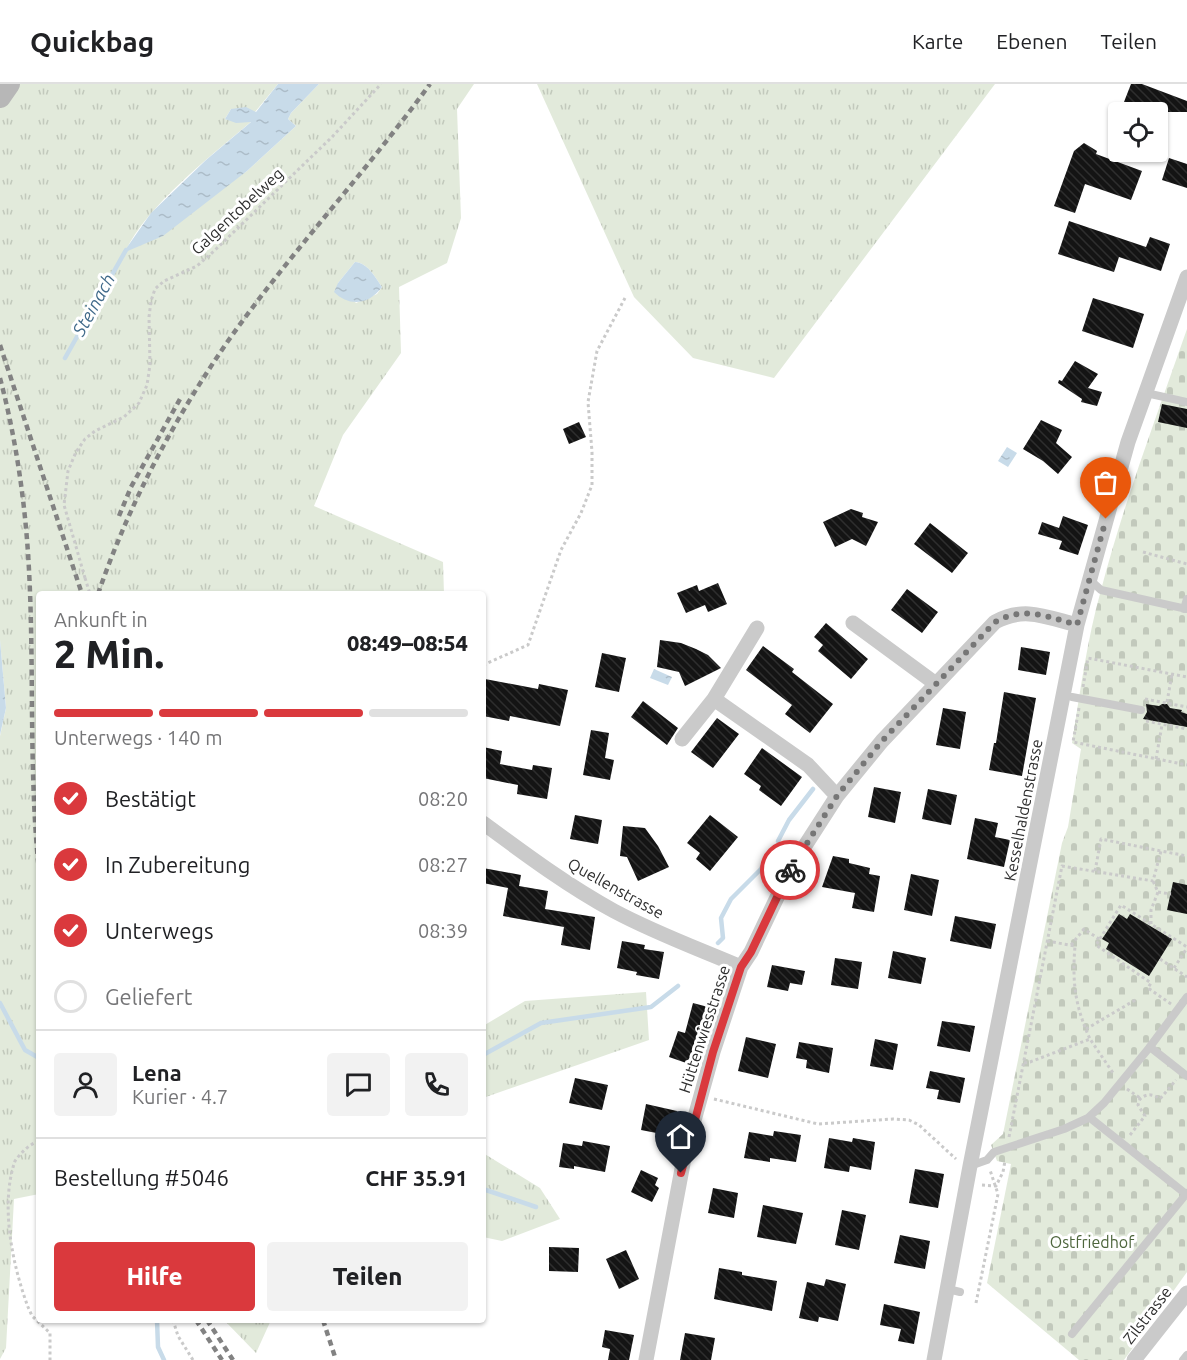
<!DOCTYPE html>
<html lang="de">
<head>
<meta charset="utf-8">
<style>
	body { margin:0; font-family:Ubuntu,sans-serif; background:#f2f2f2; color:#202124; height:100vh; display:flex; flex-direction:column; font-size:22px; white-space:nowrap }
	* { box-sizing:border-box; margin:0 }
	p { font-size:20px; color:#757577 }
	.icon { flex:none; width:33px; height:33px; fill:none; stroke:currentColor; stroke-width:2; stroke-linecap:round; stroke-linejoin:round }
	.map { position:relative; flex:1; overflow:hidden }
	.sheet { position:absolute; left:36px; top:507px; width:450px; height:732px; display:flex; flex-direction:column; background:#fff; border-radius:6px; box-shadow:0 2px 4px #0004 }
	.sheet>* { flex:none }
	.tools { position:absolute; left:1108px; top:18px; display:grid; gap:12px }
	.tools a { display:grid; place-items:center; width:60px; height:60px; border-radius:6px; background:#fff; box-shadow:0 2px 4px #0004; font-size:30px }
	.pin { position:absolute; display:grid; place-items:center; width:51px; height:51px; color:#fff; margin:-62px -26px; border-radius:50% 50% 50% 0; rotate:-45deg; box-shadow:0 0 6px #0007 }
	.pin .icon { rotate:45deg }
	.courier { position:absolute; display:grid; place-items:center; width:60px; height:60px; margin:-30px; border:4px solid #da393d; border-radius:50%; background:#fff; color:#222; box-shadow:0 2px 8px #0007 }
	.headline em { font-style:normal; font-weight:800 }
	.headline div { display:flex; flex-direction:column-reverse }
	.headline { display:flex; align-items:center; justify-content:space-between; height:102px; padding:0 18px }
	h1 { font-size:39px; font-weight:800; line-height:45px }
	.bar { display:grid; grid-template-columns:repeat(4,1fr); gap:9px 6px; align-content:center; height:72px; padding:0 18px }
	.bar i { height:8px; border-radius:4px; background:#e0e0e0 }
	.bar .on { background:#da393d }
	.bar p { grid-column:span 4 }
	.line { display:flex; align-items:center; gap:15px; padding:0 18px; border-top:2px solid #e0e0e0 }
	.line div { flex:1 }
	.round { display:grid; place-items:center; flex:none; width:63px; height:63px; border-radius:6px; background:#f2f2f2 }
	ol { padding:0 18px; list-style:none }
	li { display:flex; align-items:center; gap:18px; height:66px }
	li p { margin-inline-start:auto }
	li .icon { padding:6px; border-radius:50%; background:#da393d; color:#fff; stroke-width:4 }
	li:last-child { color:#757577 }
	li i { width:33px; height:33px; border:3px solid #e0e0e0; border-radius:50% }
	.primary-button { display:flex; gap:12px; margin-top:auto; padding:12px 18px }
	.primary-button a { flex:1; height:69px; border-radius:6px; background:#da393d; color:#fff; font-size:24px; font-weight:800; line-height:69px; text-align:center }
	.primary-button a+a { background:#f2f2f2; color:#202124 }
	header { display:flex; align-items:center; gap:36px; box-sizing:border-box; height:84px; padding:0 30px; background:#fff; border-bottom:2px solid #e0e0e0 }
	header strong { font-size:28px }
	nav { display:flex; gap:33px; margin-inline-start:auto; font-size:21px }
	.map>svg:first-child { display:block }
	.grass { fill:url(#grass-tufts); fill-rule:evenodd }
	.cemetery { fill:url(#cemetery-stones) }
	.water { fill:url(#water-ripples) }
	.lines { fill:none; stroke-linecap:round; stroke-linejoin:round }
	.stream { stroke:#c8dbe9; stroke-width:4.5 }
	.building { fill:url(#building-back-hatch) }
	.path { stroke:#cacaca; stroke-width:3; stroke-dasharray:3 3; stroke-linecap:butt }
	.lane { stroke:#cacaca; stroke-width:8 }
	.street { stroke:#cacaca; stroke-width:15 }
	.secondary { stroke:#b7b7b7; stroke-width:22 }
	.rail { stroke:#828282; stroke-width:4.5; stroke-dasharray:6 4.5; stroke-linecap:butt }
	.path-bridge { stroke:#cacaca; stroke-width:3; stroke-dasharray:3 3; stroke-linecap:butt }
	.done { stroke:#767676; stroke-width:6; stroke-dasharray:0 10.8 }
	.route { stroke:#da393d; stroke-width:8 }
	.labels { text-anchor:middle; stroke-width:6; stroke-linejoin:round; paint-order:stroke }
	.street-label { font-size:16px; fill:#2d2d2d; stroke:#fff }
	.park-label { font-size:16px; fill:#4e663d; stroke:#fff }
	.water-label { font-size:18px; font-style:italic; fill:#406a8a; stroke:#fff }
</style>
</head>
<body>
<header>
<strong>Quickbag</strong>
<nav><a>Karte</a><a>Ebenen</a><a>Teilen</a></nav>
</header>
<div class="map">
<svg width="1187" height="1276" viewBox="0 0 1187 1276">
	<defs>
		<pattern id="grass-tufts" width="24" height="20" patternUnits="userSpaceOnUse" patternTransform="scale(1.5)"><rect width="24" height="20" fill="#e2eadb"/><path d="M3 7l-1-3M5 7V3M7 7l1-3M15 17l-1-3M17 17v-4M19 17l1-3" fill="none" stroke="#c2c9bc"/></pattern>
		<pattern id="cemetery-stones" width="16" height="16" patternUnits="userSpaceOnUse" patternTransform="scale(1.5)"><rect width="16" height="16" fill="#e2eadb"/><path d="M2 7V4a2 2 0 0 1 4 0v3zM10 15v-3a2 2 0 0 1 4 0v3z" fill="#c2c9bc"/></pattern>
		<pattern id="water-ripples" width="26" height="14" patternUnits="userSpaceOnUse" patternTransform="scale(1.5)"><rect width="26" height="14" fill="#c8dbe9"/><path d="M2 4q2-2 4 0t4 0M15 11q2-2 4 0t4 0" fill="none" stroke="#acbcc8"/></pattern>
		<pattern id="building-back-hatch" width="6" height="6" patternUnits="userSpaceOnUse" patternTransform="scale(1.5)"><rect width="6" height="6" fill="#141414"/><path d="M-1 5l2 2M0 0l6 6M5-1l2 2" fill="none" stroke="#2e2e2e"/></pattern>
	</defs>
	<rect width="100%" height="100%" fill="#fff"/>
	<path class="grass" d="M0 0H278L255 28 231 25 225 35 252 37C212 71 147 121 125 168L206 116 247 87 296 42 288 35 291 29 319 0H474L457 25 461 134 447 179 399 203 401 269 343 351 314 422 443 478 444 510H39V1110L14 1115 6 1264 0 1275V652L6 624 0 556ZM355 178C368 179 375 193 382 203L377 210 356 219 338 199Z
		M537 0H995L774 294 693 274 634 213Z
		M646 908 649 956 483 1014V942L525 917Z
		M483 1069 540 1104 560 1135 502 1157 483 1153Z
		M224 1236H271L256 1269Z"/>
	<path class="cemetery" d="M1187 245V1188L1124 1276H1079L987 1199 1011 1080 997 1077 991 1061 1003 1050 1062 759 1068 743 1081 665 1072 659C1080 608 1087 556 1101 506 1124 418 1157 331 1187 245Z"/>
	<path class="water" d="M278 0H319L291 29 288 35 296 42 247 87 163 152 123 169 151 129 206 76 251 38 236 39 225 35 231 25 246 23 256 28Z
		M355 178C368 179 375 193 382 203 369 221 349 223 334 208L338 199Z
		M1007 363 1017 369 1008 383 998 377Z
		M0 556 6 624 0 651Z
		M654 585 672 593 668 601 650 594Z"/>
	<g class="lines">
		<path class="stream" d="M65 274 126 166
			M778 757 789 736 813 705
			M718 859 723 854 721 834 731 815 761 785 764 780
			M0 919 25 966 39 974
			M483 971 541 939 651 923 678 902
			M483 1105 536 1123
			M157 1236 158 1263 164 1276"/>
	</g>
	<path class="building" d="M1131 0H1142L1187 17V28H1137L1122 23Z
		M1084 59 1097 67 1096 70 1142 87 1131 116 1085 100 1075 129 1054 122 1074 67Z
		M1169 74 1187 80V104L1162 96Z
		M1069 137 1146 163 1150 153 1170 160 1161 187 1119 173 1114 188 1058 170Z
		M1093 214 1144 230 1133 264 1082 247Z
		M1075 277 1098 290 1088 304 1102 308 1097 322 1081 318 1082 315 1058 299 1059 296 1062 297Z
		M1162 320 1187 325V344L1158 338Z
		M1041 336 1062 346 1056 359 1072 373 1058 390 1043 377 1023 365Z
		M579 338 586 353 569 360 563 345Z
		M1086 386 1100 389 1097 404 1083 400Z
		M851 425 863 429 862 433 878 438 866 462 852 455 835 463 823 438Z
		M1063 432 1088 441 1078 471 1059 465 1062 457 1038 450 1042 438 1059 444Z
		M930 439 968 469 952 489 914 460Z
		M718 499 727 520 708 528 705 521 686 529 677 509 697 501 699 507Z
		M907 505 938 528 922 549 891 526Z
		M826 539 868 575 851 595 818 567 823 561 814 553Z
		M660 556 681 559 696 565 708 571 721 584 685 602 679 588 657 583Z
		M763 562 794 585 792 588 833 620 810 649 785 630 792 621 746 586Z
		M1021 563 1050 568 1046 591 1018 586Z
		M602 569 626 574 619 608 595 603Z
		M485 595 538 605 539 600 568 606 560 642 510 632 509 637 483 632V606Z
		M1004 608 1036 614 1022 692 989 686 994 659H996Z
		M643 617 678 644 667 661 631 633Z
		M1146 620 1159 622 1162 620H1167L1170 624 1182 626 1181 628 1187 630V643L1143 635 1147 628Z
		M943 624 966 628 960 665 936 661Z
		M717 634 739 650 713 684 691 668Z
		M591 646 609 649 605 674 614 676 610 696 583 691Z
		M483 663 502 667 500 680 532 686 533 681 552 684 547 715 517 710 518 701 483 694Z
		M762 664 802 693 781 722 759 706 761 702 744 690Z
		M874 703 901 708 895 739 868 733Z
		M928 705 957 711 951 741 922 735Z
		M575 731 602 736 598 760 570 755Z
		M710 731 738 753 710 787 696 775 700 769 687 759Z
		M975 734 998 739 995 753 1010 756 1004 783 967 775Z
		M623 742 645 744 658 762 669 783 638 797 627 773 620 772Z
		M833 772 849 775V779L870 784 869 790 880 792 874 828 852 824 855 809 822 803Z
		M483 784 521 791 519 802 548 807 545 825 595 833 590 866 561 861 564 843 503 832 508 804 483 799Z
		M911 790 939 796 932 832 904 826Z
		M1173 798 1187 801V830L1167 826Z
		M1119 830 1127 835 1130 830 1172 855 1149 892 1106 865 1109 859 1102 855Z
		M955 832 996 840 991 865 950 857Z
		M622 857 645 861 644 865 664 868 659 895 636 891 637 888 617 884Z
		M893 867 926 874 921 900 888 894Z
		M835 874 862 878 858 905 831 901Z
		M772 881 805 887 802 901 790 899 788 907 767 903Z
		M693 919 708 923 699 954H701L692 981 669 973 678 947 685 949Z
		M942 937 975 942 970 968 937 962Z
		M746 953 776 960 768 994 738 987Z
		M875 955 898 960 893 986 870 982Z
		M799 958 833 964 829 989 806 984 807 976 796 974Z
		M930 987 965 994 960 1019 937 1015 939 1006 926 1004Z
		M575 994 608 1001 602 1026 569 1019Z
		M646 1020 677 1027 672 1052 641 1046Z
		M774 1047 801 1051 796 1078 770 1074V1078L744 1074 749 1048 773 1052Z
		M829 1054 852 1058 853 1054 875 1058 871 1086 850 1082 849 1088 824 1084Z
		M583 1057 610 1062 605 1088 574 1082V1085L559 1083 563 1059 582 1062Z
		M915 1085 944 1090 938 1124 909 1119Z
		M641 1086 658 1094 655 1101 659 1104 652 1118 631 1108Z
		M713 1104 738 1109 734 1134 708 1129Z
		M763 1121 803 1129 796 1160 757 1153Z
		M842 1126 866 1131 859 1166 835 1161Z
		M900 1151 930 1157 925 1185 894 1179Z
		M549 1163 579 1164 578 1188 549 1187Z
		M626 1166 639 1195 619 1205 606 1175Z
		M719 1184 742 1188V1191L777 1197 772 1227 714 1215Z
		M826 1195 846 1200 838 1237 819 1233 818 1238 799 1234 807 1198 824 1202Z
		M884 1220 920 1228 914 1260 898 1257 901 1245 880 1241Z
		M605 1246 634 1251 629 1276H608L610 1265 602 1263Z
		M685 1249 715 1254 711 1276H680Z"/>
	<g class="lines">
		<path class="path" d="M1143 468 1187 480
			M85 494 64 421 68 387 76 368 85 355 95 347 124 333 139 319 147 301 150 281 149 233 151 217 155 205 164 197 197 182 214 167 332 53 381 0
			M483 581 528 561 561 466 581 429 592 401V368L588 318 597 267 625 214
			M1083 603 1088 574 1187 593
			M1145 615 1187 623
			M1167 618 1172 590
			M1079 624 1073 658 1187 681
			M1146 637 1187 645
			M1156 675 1162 641
			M1095 787 1101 755 1161 767
			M1158 808 1171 810
			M1151 840V826L1158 808 1153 797
			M1047 857 1075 862C1072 898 1075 922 1090 955
			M1071 861 1084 845 1099 855
			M1160 875 1187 893
			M1174 884 1187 864
			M1171 920 1148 904 1151 899 1096 861 1121 821 1187 863
			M1086 945 1137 915
			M1024 979 1030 978 1090 955 1113 989
			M1127 1005 1140 1014
			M714 1015 818 1040 893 1035 909 1036 919 1041 956 1075
			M1130 1051 1145 1032 1138 1021 1140 1015C1147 1009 1153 1010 1160 1015L1176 996
			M1009 1053 1062 782 1153 797 1161 767 1187 772
			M39 1057C29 1060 21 1069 15 1077 0 1120 12 1180 28 1223L32 1232 50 1249V1276
			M982 1101 996 1102 1003 1088 1005 1077
			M976 1219 998 1110 990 1086
			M173 1236 178 1252 193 1276
			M173 1237 180 1236"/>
		<path class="lane" d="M1146 309 1187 318
			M1090 496 1101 506 1187 525
			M1184 525 1187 515
			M1072 613 1141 626
			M1150 963 1187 992
			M1089 1033 1186 1110
			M970 1082 987 1076 994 1068 1064 1045 1088 1034 1104 1019 1149 964 1187 913
			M948 1205 960 1208
			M1072 1250 1187 1109
			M1183 1276 1187 1271"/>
		<path class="street" d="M853 539 936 600
			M714 615 808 681 837 712
			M682 655 714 615 757 544
			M483 739C525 770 568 802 614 827 655 849 699 865 741 883
			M646 1276 685 1069 713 968 741 883 751 868 792 782 837 712 882 657 995 538C1024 522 1046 533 1077 541
			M934 1276 970 1082 1077 541 1128 358 1187 193
			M1134 1276 1187 1209"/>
		<path class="secondary" d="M0 13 9 0"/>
		<path class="rail" d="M0 261 82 510
			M0 294C15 351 24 410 28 469 35 575 28 681 39 787
			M119 432 131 403 180 315
			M98 510C129 420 174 335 228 257 291 168 366 88 430 0
			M196 1236 222 1276
			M207 1236 233 1276
			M323 1236 336 1276"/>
		<path class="path-bridge" d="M85 494 90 510"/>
	</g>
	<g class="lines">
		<path class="done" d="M790 786 837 712 882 657 995 538C1024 522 1046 532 1077 541L1106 435"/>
		<path class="route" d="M681 1089 713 968 741 883 751 868 790 786"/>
	</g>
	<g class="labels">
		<g class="street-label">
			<text transform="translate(237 127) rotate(-43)" y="6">Galgentobelweg</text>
			<text transform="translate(1023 726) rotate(-79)" y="6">Kesselhaldenstrasse</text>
			<text transform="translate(616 804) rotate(29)" y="6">Quellenstrasse</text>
			<text transform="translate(704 945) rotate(-72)" y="6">Hüttenwiesstrasse</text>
			<text transform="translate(1147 1231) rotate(-52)" y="6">Zilstrasse</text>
		</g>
		<g class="park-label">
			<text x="1092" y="1164">Ostfriedhof</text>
		</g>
		<g class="water-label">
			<text transform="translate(94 221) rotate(-61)" y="6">Steinach</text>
		</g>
	</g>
</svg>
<div class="tools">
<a><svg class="icon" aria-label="locate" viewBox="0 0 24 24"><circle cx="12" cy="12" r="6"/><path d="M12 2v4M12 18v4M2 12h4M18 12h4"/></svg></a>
</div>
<div class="pin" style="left:1106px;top:435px;background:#ea580c"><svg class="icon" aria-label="bag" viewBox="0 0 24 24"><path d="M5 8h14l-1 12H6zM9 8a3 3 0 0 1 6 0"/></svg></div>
<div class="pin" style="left:681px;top:1089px;background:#1f2937"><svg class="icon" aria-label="home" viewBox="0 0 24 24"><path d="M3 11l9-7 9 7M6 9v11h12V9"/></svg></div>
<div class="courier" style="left:790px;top:786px"><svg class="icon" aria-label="bike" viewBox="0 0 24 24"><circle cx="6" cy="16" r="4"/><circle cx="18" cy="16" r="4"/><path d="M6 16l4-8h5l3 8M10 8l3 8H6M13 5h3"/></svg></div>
<section class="sheet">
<div class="headline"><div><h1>2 Min.</h1><p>Ankunft in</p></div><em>08:49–08:54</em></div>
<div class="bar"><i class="on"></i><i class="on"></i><i class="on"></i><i></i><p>Unterwegs · 140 m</p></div>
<ol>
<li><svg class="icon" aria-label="check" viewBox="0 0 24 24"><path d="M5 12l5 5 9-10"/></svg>Bestätigt<p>08:20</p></li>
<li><svg class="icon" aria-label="check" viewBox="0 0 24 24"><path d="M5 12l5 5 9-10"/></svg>In Zubereitung<p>08:27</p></li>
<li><svg class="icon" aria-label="check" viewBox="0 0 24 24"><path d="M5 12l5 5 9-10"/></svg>Unterwegs<p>08:39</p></li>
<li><i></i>Geliefert</li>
</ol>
<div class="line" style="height:108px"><a class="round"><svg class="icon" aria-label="person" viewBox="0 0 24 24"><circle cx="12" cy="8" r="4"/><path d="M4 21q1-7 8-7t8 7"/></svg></a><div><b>Lena</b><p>Kurier · 4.7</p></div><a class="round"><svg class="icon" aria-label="chat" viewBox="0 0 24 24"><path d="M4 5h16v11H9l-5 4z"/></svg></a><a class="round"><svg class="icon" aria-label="phone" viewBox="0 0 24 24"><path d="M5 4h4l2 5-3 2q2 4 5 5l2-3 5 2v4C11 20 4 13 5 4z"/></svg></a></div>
<div class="line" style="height:78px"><div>Bestellung #5046</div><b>CHF 35.91</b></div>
<div class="primary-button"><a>Hilfe</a><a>Teilen</a></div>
</section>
</div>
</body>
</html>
